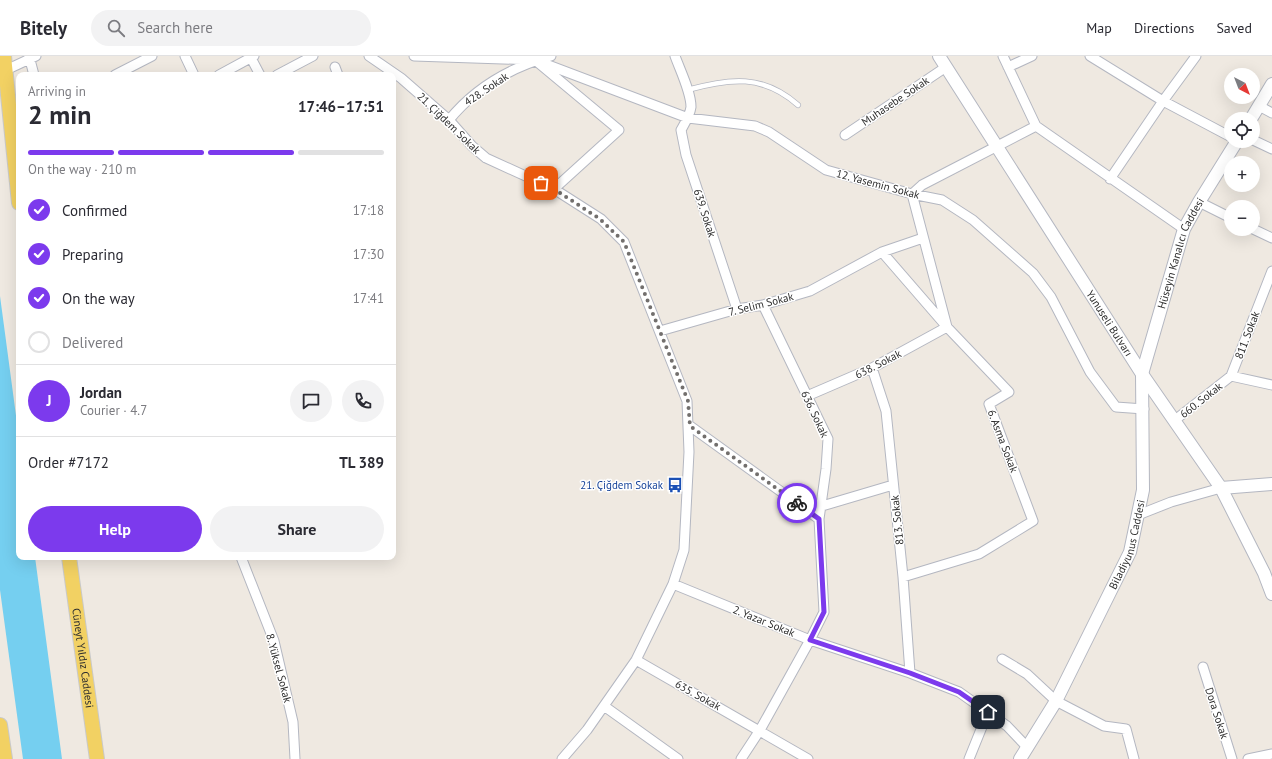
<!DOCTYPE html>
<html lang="en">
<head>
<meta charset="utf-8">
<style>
	body { margin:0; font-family:"PT Sans",sans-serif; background:#f2f2f3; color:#2b2b33; height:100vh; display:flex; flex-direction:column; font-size:15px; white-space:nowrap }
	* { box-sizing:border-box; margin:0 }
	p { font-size:13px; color:#7c7c81 }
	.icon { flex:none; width:22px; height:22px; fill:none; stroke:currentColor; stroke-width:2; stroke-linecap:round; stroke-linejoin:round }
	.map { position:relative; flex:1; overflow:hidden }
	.sheet { position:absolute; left:16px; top:16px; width:380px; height:488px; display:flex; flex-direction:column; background:#fff; border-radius:8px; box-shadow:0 4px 16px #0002 }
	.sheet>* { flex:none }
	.needle { width:26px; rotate:138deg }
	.fabs { position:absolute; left:1224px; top:12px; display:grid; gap:8px }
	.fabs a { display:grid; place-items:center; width:36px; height:36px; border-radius:50%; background:#fff; box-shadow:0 4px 16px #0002; font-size:20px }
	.pin { position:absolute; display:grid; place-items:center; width:34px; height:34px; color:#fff; margin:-17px; border-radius:8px; box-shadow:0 2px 6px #0006 }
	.courier { position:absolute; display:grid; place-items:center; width:40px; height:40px; margin:-20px; border:3px solid #7c3aed; border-radius:50%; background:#fff; color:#222; box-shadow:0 1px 5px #0007 }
	.head em { font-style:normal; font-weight:800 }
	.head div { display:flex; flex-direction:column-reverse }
	.head { display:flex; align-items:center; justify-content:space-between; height:68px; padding:0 12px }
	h1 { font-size:26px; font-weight:800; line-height:30px }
	.bar { display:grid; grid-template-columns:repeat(4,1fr); gap:6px 4px; align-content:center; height:48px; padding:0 12px }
	.bar i { height:5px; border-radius:3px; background:#e1e1e2 }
	.bar .current { background:#7c3aed }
	.bar p { grid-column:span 4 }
	.line { display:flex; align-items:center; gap:10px; padding:0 12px; border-top:1px solid #e1e1e2 }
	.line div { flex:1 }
	.round { display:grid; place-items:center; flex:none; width:42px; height:42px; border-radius:21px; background:#f2f2f3 }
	ol { padding:0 12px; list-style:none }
	li { display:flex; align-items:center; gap:12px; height:44px }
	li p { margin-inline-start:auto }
	li .icon { padding:4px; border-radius:50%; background:#7c3aed; color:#fff; stroke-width:4 }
	li:last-child { color:#7c7c81 }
	li i { width:22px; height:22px; border:2px solid #e1e1e2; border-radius:50% }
	.cta { display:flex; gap:8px; margin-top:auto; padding:8px 12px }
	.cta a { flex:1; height:46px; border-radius:24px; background:#7c3aed; color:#fff; font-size:16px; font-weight:800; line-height:46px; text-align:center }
	.cta a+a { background:#f2f2f3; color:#2b2b33 }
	header { display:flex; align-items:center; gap:24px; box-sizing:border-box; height:56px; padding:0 20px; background:#fff; border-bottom:1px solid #e1e1e2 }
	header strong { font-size:19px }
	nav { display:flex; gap:22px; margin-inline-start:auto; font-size:14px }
	.search { width:280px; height:36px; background:#f2f2f3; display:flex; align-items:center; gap:10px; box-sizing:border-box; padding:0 14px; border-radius:22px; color:#7c7c81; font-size:15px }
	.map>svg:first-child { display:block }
	.water { fill:#75cff0 }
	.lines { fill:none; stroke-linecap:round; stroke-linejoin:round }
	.lane-casing { stroke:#b4b7c1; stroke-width:6 }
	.street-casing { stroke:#b4b7c1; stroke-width:11 }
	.secondary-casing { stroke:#b4b7c1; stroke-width:14 }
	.primary-casing { stroke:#c9c9c9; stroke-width:16 }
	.lane { stroke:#fff; stroke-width:4.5 }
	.street { stroke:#fff; stroke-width:9 }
	.secondary { stroke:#fff; stroke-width:12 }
	.primary { stroke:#f2d163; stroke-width:14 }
	.done { stroke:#726f6d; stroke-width:4; stroke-dasharray:0 7.2 }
	.route { stroke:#7c3aed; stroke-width:5 }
	.labels { text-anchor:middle; stroke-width:3; stroke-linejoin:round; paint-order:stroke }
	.street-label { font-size:11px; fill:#2e2e2e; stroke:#fff }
	.transit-label { font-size:11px; fill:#164399; stroke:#fff; text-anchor:end }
</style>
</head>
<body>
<header>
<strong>Bitely</strong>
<div class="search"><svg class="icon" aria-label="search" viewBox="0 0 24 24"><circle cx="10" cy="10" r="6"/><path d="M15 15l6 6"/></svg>Search here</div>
<nav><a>Map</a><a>Directions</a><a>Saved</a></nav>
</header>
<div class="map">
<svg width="1272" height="703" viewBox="0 0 1272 703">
	<rect width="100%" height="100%" fill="#efe9e1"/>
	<path class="water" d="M0 240 19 382V501H35L62 703H23L0 534Z"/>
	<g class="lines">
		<defs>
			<path id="lane" d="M687 34C730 22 763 18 798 49"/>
			<path id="street" d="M29 0 34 19
				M185 0 194 19
				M369 0 401 22 449 64 472 90 486 102 554 133 601 163 624 186 687 345 689 396 684 494 673 528 636 604 587 674 562 703
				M414 0 535 4 619 74 554 133
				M675 0C680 14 691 36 691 51 690 59 685 67 681 74L686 99 737 253
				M1090 0 1163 45 1231 81
				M251 2 260 19
				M535 4 688 62 755 70 769 76 826 114 912 138 942 144 973 164 1033 217 1051 241 1090 316 1116 351 1144 353
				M335 11 338 19
				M1008 11 1032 0
				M6 14 36 0
				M115 19 152 0
				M219 19 254 0
				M277 19 313 0
				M1259 50 1272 57
				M449 64C475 32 512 11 551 0
				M1036 70 1184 173
				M845 79 946 11
				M1253 84 1272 93
				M1110 123 1163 45 1196 0
				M1199 146 1231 162
				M1253 173 1272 182
				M882 196 947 271 1009 336 989 348 1033 465 979 498 903 521
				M660 275 737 253 763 249 810 235 882 196 923 182
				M872 312 886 355 903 521 910 617
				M1231 320 1272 215
				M807 340 872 312 947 271 912 138 922 129 1036 70 1003 0
				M1175 364 1231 320 1272 329
				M690 370 819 463
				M822 450 893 429
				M1138 459 1171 446 1221 432
				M241 501 274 585 293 666 295 703
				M673 528 810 584 910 617 959 636 1007 670 1028 692
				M1002 603 1027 618 1056 645 1104 670 1126 673 1134 703
				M636 604 808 703
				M1203 611 1232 703
				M604 650 678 703
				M741 703 760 674 810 584 824 556 819 463 826 413 828 383 763 249
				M969 703 988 656
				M1248 703 1272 698"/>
			<g id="secondary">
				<path id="s1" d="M939 0 1142 318 1221 432 1264 517 1272 538"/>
				<path d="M1251 63 1272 28"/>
				<path d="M1221 432 1272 428"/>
				<path id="s2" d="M1020 703 1056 645 1130 496 1143 434 1142 318 1184 173 1199 146 1237 85"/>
			</g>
			<g id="primary">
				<path d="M4 0 19 147"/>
				<path id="s3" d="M69 501 97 703"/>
				<path d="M0 669 5 703"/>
			</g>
		</defs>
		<use href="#lane" class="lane-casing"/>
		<use href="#street" class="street-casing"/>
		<use href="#secondary" class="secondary-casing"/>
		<use href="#primary" class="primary-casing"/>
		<use href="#lane" class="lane"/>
		<use href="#street" class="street"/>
		<use href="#secondary" class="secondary"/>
		<use href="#primary" class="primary"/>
	</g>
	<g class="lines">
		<path class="done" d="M541 127 554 133 600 163 624 186 688 345 690 370 797 447"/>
		<path class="route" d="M797 447 819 463 824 556 810 584 910 617 959 636 988 656"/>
	</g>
	<defs>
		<symbol id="bus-bare" viewBox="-9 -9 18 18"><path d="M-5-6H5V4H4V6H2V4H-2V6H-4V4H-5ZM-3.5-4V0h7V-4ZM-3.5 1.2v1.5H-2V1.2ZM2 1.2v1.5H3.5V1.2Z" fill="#1a4fb4" stroke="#fff" stroke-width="2.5" paint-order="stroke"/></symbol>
	</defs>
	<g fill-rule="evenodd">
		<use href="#bus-bare" x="664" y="418" width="22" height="22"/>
	</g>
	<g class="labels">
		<g class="street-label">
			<text transform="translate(486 33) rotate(-34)" y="4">428. Sokak</text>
			<text transform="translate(895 45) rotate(-34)" y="4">Muhasebe Sokak</text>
			<text transform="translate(449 67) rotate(44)" y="4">21. Çiğdem Sokak</text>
			<text transform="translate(878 128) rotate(15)" y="4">12. Yasemin Sokak</text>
			<text transform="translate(705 157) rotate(72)" y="4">639. Sokak</text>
			<text dy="4" stroke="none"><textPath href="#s2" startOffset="541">Hüseyin Kanalıcı Caddesi</textPath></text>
			<text transform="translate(761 248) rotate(-14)" y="4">7. Selim Sokak</text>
			<text dy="4" stroke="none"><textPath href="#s1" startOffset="317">Yunuseli Bulvarı</textPath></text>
			<text transform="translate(1247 279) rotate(-69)" y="4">811. Sokak</text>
			<text transform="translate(878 308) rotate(-27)" y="4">638. Sokak</text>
			<text transform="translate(1201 344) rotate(-38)" y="4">660. Sokak</text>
			<text transform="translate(815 358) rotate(65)" y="4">636. Sokak</text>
			<text transform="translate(1003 385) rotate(69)" y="4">6. Asma Sokak</text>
			<text transform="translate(897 464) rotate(-96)" y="4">813. Sokak</text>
			<text dy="4" stroke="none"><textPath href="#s2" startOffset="241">Biladiyunus Caddesi</textPath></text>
			<text transform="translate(764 565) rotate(22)" y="4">2. Yazar Sokak</text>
			<text dy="4" stroke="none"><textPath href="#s3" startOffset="102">Cüneyt Yıldız Caddesi</textPath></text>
			<text transform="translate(279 612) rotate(75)" y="4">8. Yüksel Sokak</text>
			<text transform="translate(698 639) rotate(29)" y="4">635. Sokak</text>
			<text transform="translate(1217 657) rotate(72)" y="4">Dora Sokak</text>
		</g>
		<g class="transit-label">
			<text x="663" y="433">21. Çiğdem Sokak</text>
		</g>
	</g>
</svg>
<div class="fabs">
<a><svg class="needle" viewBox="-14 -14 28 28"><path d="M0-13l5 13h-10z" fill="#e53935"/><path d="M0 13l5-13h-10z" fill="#7c7c81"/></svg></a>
<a><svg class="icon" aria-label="locate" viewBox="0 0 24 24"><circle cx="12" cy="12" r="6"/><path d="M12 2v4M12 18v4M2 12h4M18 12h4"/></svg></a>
<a>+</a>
<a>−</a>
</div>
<div class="pin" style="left:541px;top:127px;background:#ea580c"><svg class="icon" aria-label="bag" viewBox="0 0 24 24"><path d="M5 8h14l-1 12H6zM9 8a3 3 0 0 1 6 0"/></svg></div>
<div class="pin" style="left:988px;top:656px;background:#1f2937"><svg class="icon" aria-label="home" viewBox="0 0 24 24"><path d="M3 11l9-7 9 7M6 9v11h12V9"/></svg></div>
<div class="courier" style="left:797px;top:447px"><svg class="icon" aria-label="bike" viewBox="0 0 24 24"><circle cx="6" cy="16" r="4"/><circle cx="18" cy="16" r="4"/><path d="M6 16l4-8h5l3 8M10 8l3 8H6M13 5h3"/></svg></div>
<section class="sheet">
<div class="head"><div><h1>2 min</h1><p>Arriving in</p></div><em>17:46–17:51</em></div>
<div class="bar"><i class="current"></i><i class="current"></i><i class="current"></i><i></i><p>On the way · 210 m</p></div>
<ol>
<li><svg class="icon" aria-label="check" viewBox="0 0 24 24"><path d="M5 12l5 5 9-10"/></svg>Confirmed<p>17:18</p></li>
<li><svg class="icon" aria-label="check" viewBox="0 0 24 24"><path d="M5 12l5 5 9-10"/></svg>Preparing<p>17:30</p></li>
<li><svg class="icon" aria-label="check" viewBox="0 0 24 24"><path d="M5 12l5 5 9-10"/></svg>On the way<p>17:41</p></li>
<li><i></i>Delivered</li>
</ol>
<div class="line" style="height:72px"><b class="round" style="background:#7c3aed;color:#fff">J</b><div><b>Jordan</b><p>Courier · 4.7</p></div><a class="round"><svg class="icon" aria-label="chat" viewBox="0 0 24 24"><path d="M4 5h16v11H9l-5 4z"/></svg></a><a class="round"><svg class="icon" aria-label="phone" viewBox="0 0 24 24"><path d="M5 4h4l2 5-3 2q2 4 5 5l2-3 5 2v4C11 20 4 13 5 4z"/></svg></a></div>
<div class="line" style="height:52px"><div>Order #7172</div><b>TL 389</b></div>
<div class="cta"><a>Help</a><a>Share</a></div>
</section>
</div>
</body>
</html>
